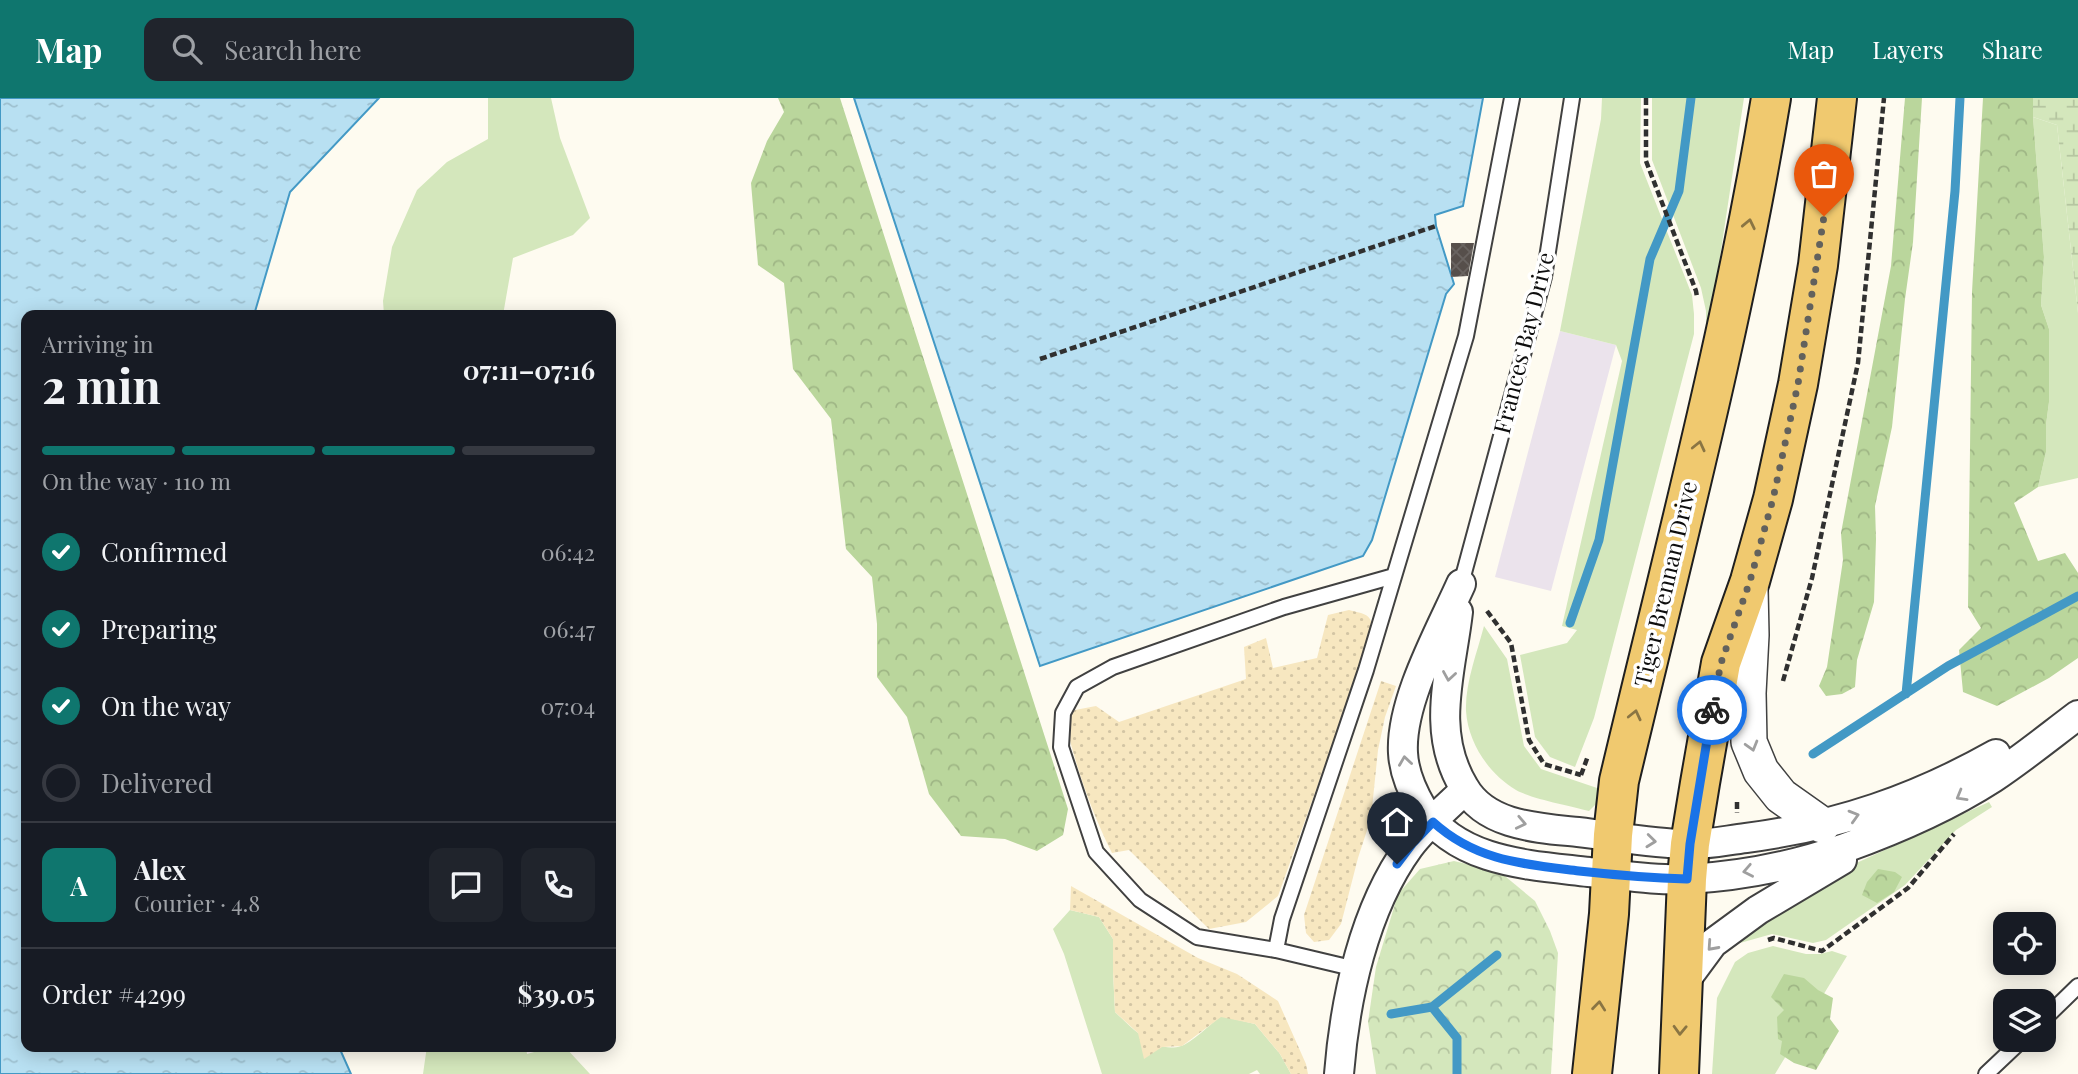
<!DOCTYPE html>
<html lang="en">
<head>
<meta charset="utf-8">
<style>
	body { margin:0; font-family:"Playfair Display",serif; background:#20242c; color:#f1f3f6; height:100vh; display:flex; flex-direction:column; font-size:26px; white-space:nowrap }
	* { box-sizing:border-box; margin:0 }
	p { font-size:23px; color:#9ea1a6 }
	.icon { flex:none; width:38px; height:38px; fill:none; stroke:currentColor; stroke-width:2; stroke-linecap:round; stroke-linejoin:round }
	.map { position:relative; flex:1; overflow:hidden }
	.panel { position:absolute; left:21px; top:212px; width:595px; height:742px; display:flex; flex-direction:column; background:#171b24; border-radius:14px; box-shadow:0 4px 18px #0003 }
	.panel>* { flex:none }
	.buttons { position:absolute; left:1993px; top:814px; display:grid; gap:14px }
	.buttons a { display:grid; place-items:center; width:63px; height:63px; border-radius:14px; background:#171b24; box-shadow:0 4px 18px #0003; font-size:35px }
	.pin { position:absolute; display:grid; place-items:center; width:60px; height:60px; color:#fff; margin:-72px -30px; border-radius:50% 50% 50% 0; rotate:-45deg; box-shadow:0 0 7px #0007 }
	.pin .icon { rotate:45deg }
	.courier { position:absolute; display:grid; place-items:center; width:70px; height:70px; margin:-35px; border:5px solid #1a73e8; border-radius:50%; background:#fff; color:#222; box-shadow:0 2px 9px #0007 }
	.head em { font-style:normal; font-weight:700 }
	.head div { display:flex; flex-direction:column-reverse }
	.head { display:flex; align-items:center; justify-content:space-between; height:119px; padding:0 21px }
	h1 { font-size:46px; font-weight:700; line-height:52px }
	.bar { display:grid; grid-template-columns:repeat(4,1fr); gap:10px 7px; align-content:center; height:84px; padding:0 21px }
	.bar i { height:9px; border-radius:5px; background:#363941 }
	.bar .on { background:#0f766e }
	.bar p { grid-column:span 4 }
	.line { display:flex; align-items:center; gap:18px; padding:0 21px; border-top:2px solid #363941 }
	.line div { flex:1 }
	.round { display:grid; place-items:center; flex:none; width:74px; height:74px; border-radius:14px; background:#20242c }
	ol { padding:0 21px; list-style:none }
	li { display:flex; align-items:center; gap:21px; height:77px }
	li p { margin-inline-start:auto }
	li .icon { padding:7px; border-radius:50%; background:#0f766e; color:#fff; stroke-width:4 }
	li:last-child { color:#9ea1a6 }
	li i { width:38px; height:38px; border:4px solid #363941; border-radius:50% }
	header { display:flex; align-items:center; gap:42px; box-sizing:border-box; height:98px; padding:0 35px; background:#0f766e; color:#fff }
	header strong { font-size:33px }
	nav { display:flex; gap:38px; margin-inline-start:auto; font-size:24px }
	.search { width:490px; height:63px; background:#20242c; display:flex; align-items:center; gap:18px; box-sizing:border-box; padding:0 24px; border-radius:14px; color:#9ea1a6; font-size:26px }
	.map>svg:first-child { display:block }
	.industrial { fill:#ebe3ec }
	.grass { fill:#d4e7bc }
	.forest { fill:url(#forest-crowns) }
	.wetland { fill:url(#wetland-marsh) }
	.sand { fill:url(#sand-dots) }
	.park { fill:url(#park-crowns) }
	.water { fill:url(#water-ripples); stroke:#4399c5; stroke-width:2 }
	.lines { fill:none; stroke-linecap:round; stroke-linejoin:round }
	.stream { stroke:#4399c5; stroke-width:9 }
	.building { fill:url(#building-cross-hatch) }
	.service-casing { stroke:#414141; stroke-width:18 }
	.minor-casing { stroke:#414141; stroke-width:32 }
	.tertiary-casing { stroke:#414141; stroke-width:38 }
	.primary-casing { stroke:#1f1f1f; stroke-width:42 }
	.path { stroke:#303030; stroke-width:4.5; stroke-dasharray:7 3.5; stroke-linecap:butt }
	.service { stroke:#fff; stroke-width:14 }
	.minor { stroke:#fff; stroke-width:28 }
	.tertiary { stroke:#fff; stroke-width:35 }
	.primary { stroke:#f0c96f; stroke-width:38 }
	.oneway { stroke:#8a7543 }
	.oneway2 { stroke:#9f9f9f }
	.done { stroke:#62615d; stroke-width:7; stroke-dasharray:0 12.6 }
	.route { stroke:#1a73e8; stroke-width:9 }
	.labels { text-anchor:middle; stroke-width:7; stroke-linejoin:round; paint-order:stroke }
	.street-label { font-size:23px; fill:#0e0e0e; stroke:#fff }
</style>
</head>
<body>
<header>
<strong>Map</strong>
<div class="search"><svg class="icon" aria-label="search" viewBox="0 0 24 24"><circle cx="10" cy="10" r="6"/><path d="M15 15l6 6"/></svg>Search here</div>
<nav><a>Map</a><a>Layers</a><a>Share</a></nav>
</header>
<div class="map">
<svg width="2078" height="976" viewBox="0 0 2078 976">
	<defs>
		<pattern id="forest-crowns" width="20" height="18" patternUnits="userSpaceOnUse" patternTransform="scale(1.75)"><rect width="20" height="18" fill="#bad69c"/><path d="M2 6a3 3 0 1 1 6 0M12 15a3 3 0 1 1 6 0" fill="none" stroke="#9fb685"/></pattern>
		<pattern id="wetland-marsh" width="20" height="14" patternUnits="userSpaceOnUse" patternTransform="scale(1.75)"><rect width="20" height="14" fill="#d4e7bc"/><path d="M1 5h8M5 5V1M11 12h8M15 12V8" fill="none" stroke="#b5c5a0"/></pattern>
		<pattern id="sand-dots" width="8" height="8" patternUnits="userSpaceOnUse" patternTransform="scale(1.75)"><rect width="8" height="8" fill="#f7e7c0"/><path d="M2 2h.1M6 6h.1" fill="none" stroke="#d3c5a4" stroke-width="1.8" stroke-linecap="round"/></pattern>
		<pattern id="park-crowns" width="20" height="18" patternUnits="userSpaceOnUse" patternTransform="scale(1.75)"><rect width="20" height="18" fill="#d4e7bc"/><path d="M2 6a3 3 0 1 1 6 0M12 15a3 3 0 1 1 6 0" fill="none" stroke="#b5c5a0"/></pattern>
		<pattern id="water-ripples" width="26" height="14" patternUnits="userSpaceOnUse" patternTransform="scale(1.75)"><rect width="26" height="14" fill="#b8e0f2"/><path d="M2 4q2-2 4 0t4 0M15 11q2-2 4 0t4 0" fill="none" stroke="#9dbfce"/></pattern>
		<pattern id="building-cross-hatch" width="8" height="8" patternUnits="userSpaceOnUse" patternTransform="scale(1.75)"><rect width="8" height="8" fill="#564f4b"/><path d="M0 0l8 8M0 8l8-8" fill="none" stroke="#696461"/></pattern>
	</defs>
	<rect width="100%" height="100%" fill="#fefbf0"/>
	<path class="industrial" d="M1560 233 1616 247 1551 493 1495 479Z"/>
	<path class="grass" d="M488 0H551L560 40 590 120 573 137 513 160 503 217H384L383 203 392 149 417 92 447 64 488 41Z
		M1602 0H1641L1640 65 1692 197 1694 216V236L1594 620 1575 669 1550 659 1535 639 1520 557 1567 545 1577 532 1562 528 1622 263 1616 247 1560 233 1601 21Z
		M1652 0H1744L1710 225 1706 224V213L1701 190 1652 62Z
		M2033 19 2057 27 2078 215V380L2038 389 2046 354V327L2049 304V231L2041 207 2044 159Z
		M1484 528 1507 561 1524 648 1541 671 1600 691 1598 704 1589 713C1571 708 1532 701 1516 692 1489 676 1468 645 1466 613 1465 585 1477 555 1484 528Z
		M1989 704 1992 709 1956 732 1905 787 1826 842 1813 845 1772 836 1740 845 1737 841 1850 768Z
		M1070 812 1099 819 1113 841V873L1115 914C1132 930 1156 956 1181 948 1190 946 1212 925 1221 918L1255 926 1280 956 1291 976H1260L1257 972 1249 976H1102L1064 856 1053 831Z
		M1773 848 1806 856H1820L1832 853 1847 858 1775 976H1712L1717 900 1735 864 1748 855Z
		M427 948 526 949 527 956 552 949H565L590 976H423Z"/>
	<path class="forest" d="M778 0H840L1068 711 1063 737 1037 753 1005 741 961 738 929 696 907 619 877 579V526L872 479 846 451 831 321 793 271 784 185 758 167 751 85 767 43 784 14Z
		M1905 0H1922L1913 144 1905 201 1892 329 1875 408 1876 441 1874 504 1857 562 1855 589 1842 596 1826 598 1819 588 1827 569 1843 462 1841 435 1891 168Z
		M1983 0H2033V19L2044 159 2041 207 2049 231V304L2046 327V354L2038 389 2014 405 2038 463 2065 455 2078 475V560L2049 580 1997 608 1963 594 1959 552 1981 530 1968 509 1972 194Z
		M1878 771 1895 774 1902 779 1894 794 1877 805 1862 797 1867 784Z
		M1784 876 1804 880 1818 892 1833 900 1830 921 1839 933 1816 972 1794 965 1780 956 1782 943 1778 941 1777 919 1784 912 1771 899Z"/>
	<path class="wetland" d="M2033 0H2078V215L2057 27 2033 19Z"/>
	<path class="sand" d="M1349 512C1364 516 1372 515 1373 533L1278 798 1246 824 1209 831 1129 752 1112 755C1091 713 1076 669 1065 623L1075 612 1096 608 1119 624 1246 581 1244 549 1266 540 1273 570 1317 560 1328 517Z
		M1381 583 1396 588 1385 619 1378 652 1371 720 1358 760 1341 826 1329 842 1314 844 1306 835 1304 817Z
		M1071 788 1198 860 1237 876 1278 903 1306 966 1308 976H1291L1280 956 1255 926 1221 919 1182 948 1162 949 1144 961 1138 935 1115 914 1113 873V841L1099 819 1070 812Z"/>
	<path class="park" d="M1454 763 1500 774 1535 803 1550 833 1558 855 1551 976H1376L1368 924 1376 869 1398 796 1420 771Z"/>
	<path class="water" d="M0 0H379L290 94 254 217H26V948L339 949 351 976H0Z
		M854 0H1483L1463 108 1435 117 1436 128 1454 186 1446 196 1372 442 1363 458 1040 568Z"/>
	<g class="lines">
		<path class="stream" d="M1570 525 1599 442 1650 161 1679 93 1691 0
			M1906 596 1955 93 1960 0
			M1813 656 1948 568 2078 498
			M1432 909 1457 940V976
			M1391 916 1432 909 1497 857"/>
	</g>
	<path class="building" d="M1451 145H1474L1468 178 1451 179Z"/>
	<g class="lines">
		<defs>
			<path id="service" d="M1461 486 1544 179 1572 0
				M1276 852 1197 839 1140 802 1096 754 1061 649 1063 615 1077 589 1113 569 1284 509 1394 478
				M1356 871 1276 852 1282 821 1366 572 1466 238 1512 0
				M2044 921 2078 888
				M1986 976 2022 942"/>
			<path id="minor" d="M1461 486C1440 533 1400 604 1403 655 1404 675 1412 693 1422 710 1458 765 1530 767 1589 774 1621 777 1656 783 1689 781 1741 778 1796 767 1845 750 1895 732 1948 709 1993 680 2023 660 2050 638 2078 617
				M1458 514C1451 575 1430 633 1464 689 1486 728 1538 730 1578 734 1614 738 1651 746 1688 746 1707 747 1728 742 1746 740 1838 728 1916 701 1996 656
				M1682 887 1713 845 1758 812 1842 762
				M1339 976C1345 900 1364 811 1409 749 1425 728 1446 710 1465 692"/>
			<path id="tertiary" d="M1750 490 1751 537 1748 595 1749 644 1761 673 1781 698 1822 727"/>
			<path id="primary" d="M1592 976 1609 816 1613 737 1619 683C1673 456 1733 230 1771 0
				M1679 976 1687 781 1690 746 1700 685 1721 565 1750 483 1773 401 1798 286 1818 167 1837 0"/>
		</defs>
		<use href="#service" class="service-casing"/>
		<use href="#minor" class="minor-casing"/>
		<use href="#tertiary" class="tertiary-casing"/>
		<use href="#primary" class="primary-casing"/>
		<path class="path" d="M1646 0V63L1696 193 1697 199
			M1040 261 1436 128
			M1487 513 1511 545 1529 642 1544 666 1581 677
			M1783 583 1812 480 1858 265 1884 0
			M1581 677 1588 658
			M1737 704V715
			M1768 842 1774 840 1822 853 1908 790 1954 736"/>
		<use href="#service" class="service"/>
		<use href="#minor" class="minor"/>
		<use href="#tertiary" class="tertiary"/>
		<use href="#primary" class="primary"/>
	</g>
	<defs><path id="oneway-chevron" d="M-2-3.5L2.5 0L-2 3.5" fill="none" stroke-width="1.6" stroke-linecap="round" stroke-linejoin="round" transform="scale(1.75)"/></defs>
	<g class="oneway">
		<use href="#oneway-chevron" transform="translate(1749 126) rotate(-78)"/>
		<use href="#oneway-chevron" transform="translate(1699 348) rotate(-77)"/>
		<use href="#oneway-chevron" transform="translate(1635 617) rotate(-77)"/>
		<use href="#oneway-chevron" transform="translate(1599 908) rotate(-84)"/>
		<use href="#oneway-chevron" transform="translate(1680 932) rotate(92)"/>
	</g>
	<g class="oneway2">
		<use href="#oneway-chevron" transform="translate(1449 578) rotate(99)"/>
		<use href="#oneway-chevron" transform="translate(1752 648) rotate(74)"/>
		<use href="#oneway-chevron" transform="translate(1405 663) rotate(-98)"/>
		<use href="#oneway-chevron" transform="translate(1961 698) rotate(150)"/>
		<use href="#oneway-chevron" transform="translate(1854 718) rotate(-16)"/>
		<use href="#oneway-chevron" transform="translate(1521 725) rotate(12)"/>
		<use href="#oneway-chevron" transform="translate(1651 743) rotate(6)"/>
		<use href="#oneway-chevron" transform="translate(1748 773) rotate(169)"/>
		<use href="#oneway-chevron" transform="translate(1712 848) rotate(132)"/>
	</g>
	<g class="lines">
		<path class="done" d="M1712 612 1721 565 1750 483 1773 401 1798 286 1824 118"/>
		<path class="route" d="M1397 766 1412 746 1433 724C1476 763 1523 766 1579 773 1615 777 1651 780 1687 781L1690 746 1712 612"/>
	</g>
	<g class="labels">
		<g class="street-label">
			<text transform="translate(1524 245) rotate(-76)" y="8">Frances Bay Drive</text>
			<text transform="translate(1666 486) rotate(-77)" y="8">Tiger Brennan Drive</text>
		</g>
	</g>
</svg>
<div class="buttons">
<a><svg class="icon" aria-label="locate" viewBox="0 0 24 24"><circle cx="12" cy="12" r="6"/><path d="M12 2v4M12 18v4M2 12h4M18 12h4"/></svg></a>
<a><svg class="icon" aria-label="layers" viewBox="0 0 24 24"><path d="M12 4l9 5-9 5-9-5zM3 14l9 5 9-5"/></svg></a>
</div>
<div class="pin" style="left:1824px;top:118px;background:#ea580c"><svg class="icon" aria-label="bag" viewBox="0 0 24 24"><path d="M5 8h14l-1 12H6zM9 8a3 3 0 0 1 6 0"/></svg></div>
<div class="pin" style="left:1397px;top:766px;background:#1f2937"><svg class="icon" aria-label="home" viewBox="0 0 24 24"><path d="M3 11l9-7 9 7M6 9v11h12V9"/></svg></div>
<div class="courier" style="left:1712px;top:612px"><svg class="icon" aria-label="bike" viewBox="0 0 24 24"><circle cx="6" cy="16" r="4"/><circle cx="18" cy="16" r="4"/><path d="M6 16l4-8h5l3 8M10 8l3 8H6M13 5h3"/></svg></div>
<section class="panel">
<div class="head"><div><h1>2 min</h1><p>Arriving in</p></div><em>07:11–07:16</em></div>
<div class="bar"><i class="on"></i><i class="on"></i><i class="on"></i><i></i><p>On the way · 110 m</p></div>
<ol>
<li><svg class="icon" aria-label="check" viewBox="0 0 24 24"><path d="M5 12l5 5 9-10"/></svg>Confirmed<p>06:42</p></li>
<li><svg class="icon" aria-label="check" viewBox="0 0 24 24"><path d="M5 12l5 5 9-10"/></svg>Preparing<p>06:47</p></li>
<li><svg class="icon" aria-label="check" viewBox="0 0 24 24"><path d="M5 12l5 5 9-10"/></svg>On the way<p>07:04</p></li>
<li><i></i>Delivered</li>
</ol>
<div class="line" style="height:126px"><b class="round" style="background:#0f766e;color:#fff">A</b><div><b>Alex</b><p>Courier · 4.8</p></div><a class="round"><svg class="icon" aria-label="chat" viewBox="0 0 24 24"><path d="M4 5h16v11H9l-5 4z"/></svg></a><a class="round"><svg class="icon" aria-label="phone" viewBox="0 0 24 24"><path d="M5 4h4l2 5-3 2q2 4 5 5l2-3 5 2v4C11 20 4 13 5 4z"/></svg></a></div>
<div class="line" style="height:91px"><div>Order #4299</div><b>$39.05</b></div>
</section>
</div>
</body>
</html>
